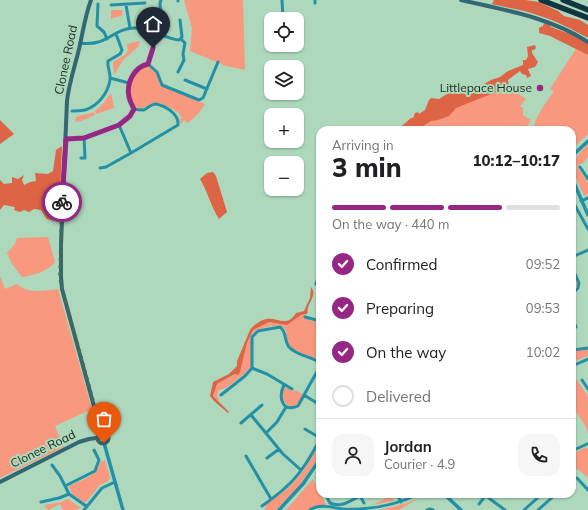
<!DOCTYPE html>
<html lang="en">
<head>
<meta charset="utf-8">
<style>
	body { margin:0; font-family:Mulish,sans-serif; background:#f6f6f6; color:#202124; height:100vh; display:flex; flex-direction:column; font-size:15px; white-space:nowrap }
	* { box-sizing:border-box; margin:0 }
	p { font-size:13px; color:#757577 }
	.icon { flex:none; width:22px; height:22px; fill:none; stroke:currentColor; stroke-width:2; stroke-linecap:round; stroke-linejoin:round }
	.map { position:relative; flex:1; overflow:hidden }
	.panel { position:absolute; left:316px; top:126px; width:260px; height:372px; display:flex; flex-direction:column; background:#fff; border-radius:12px; box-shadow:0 1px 3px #0004 }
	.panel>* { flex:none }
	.buttons { position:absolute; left:264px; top:12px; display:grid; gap:8px }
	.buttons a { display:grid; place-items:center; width:40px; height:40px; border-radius:8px; background:#fff; box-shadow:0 1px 3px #0004; font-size:20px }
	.pin { position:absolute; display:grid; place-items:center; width:34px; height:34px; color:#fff; margin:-41px -17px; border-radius:50% 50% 50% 0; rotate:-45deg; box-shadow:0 0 4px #0007 }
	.pin .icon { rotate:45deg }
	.courier { position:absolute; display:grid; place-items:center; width:40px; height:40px; margin:-20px; border:3px solid #972785; border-radius:50%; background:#fff; color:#222; box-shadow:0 1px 5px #0007 }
	.headline em { font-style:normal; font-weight:800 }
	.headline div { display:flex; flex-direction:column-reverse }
	.headline { display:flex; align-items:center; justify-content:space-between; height:68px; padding:0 16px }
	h1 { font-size:26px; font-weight:800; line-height:30px }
	.bar { display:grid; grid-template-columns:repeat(4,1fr); gap:6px 4px; align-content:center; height:48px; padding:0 16px }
	.bar i { height:5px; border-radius:3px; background:#e0e0e0 }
	.bar .selected { background:#972785 }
	.bar p { grid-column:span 4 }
	.line { display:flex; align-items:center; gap:10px; padding:0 16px; border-top:1px solid #e0e0e0 }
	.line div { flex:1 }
	.round { display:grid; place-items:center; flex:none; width:42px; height:42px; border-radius:12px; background:#f6f6f6 }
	ol { padding:0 16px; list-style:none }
	li { display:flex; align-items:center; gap:12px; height:44px }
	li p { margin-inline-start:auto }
	li .icon { padding:4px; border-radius:50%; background:#972785; color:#fff; stroke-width:4 }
	li:last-child { color:#757577 }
	li i { width:22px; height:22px; border:2px solid #e0e0e0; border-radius:50% }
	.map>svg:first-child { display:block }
	.green { fill:#f8987f }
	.forest { fill:#dd6546 }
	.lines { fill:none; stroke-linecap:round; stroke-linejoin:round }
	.minor { stroke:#2390a6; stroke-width:3 }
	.tertiary { stroke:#2390a6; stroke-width:3.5 }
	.secondary { stroke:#326773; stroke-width:4 }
	.motorway { stroke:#12363f; stroke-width:5.5 }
	.done { stroke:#4e6857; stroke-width:4; stroke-dasharray:0 7.2 }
	.route { stroke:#972785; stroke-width:5 }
	.poi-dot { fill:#972785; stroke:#add8bb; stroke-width:1.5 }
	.labels { text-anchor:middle; stroke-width:4; stroke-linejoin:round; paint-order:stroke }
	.street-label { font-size:12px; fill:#1b2c21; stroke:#add8bb }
	.poi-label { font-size:12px; fill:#1b2c21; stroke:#add8bb; text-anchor:end }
</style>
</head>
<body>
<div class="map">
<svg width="588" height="510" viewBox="0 0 588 510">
	<rect width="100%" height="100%" fill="#add8bb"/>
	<path class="green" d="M184 0H243L245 70 226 66 190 51 192 28Z
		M111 10H122L123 15 111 19Z
		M140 41 138 47 123 60 114 75 113 62 126 54 128 50 127 44Z
		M576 49 588 55V134L572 149V130H534C532 121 548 100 554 91L550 89Z
		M148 66 156 72 160 85 205 104C200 112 195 118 187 123L185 120 182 122 183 123H180V119L182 118 177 111 175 112V110L160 103 159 104 153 103 141 109C121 103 130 69 148 66Z
		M504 81 509 87 526 99 520 106 523 108V115L531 120 525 130H413Z
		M111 93 114 108 96 114 95 111 102 105Z
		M94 112 95 115 81 121 75 122 76 117Z
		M588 144V157L583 163 577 166 588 183V194L584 196C573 170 566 166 588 144Z
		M48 237 55 262C47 272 34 275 22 277L12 264 7 253 15 244 17 238Z
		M572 271 578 283 575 289 572 292Z
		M0 276 5 289 17 284C28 294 45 291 58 289L92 409 55 426 64 447 0 478Z
		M301 315H306L303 318 320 323V359C313 359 295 351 291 347 286 341 288 334 285 329 279 321 258 329 252 333L251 337V366L244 374 226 388 219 390 217 396 219 399 218 401 213 396 217 384 240 372 247 343 253 329 269 322 287 325Z
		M588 349V356L572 362V351Z
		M572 373 588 396V434L585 425 574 409H572Z
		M285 388H288L293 392 294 390 303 394 298 405 291 407 284 402 282 393Z
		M320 443V455L317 460 297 489 276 510H264L266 509 265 504C274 498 284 493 291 485 304 473 311 458 320 443Z
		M586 447 588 449V478L578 469 572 472V454Z
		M105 460 110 478 108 481 100 485 85 503 72 494 69 486C81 480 97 477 100 462Z
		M313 479 327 506H315L308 510H286Z
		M391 496 394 501 372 505Z
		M68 499 81 508 74 510H63L60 504 48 510 45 507V505L62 502Z
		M418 499 399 510H379L393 507Z"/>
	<path class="forest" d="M494 0H525L539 2 558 11 564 16 580 20 588 25V38C573 30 557 21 540 16 524 10 508 8 492 4Z
		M544 23 549 24 551 27 575 36 588 43V55L550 36 539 33V28L543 26Z
		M535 45 536 48 534 50H532V53L538 62 535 67 528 69 531 76 527 78 526 75 522 74 520 71 508 80 509 87 456 108 449 116 438 120 431 121 417 130H397L411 118H413L415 113 418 112 419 114 425 110 429 100 431 98 439 99 452 91 457 93 459 91 473 87 477 88 491 80 500 77 508 71 523 65V60H526L528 56 527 47Z
		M0 120 14 134 0 144Z
		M62 146 59 222 47 219 41 210 34 209 29 212 24 210 20 212 14 210 15 207 4 205 0 210V180L4 184 12 183V177L18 179 24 175 22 180 24 185 30 182 36 181 35 173 48 174 53 171 56 150Z
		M213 172 216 176 227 212 219 219C211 207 208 192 200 179L207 173Z
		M311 287C317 294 310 300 308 308 307 310 308 312 307 314L301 315 287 325 269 322 253 330 247 343 240 372 238 375 235 374 217 384 213 396 229 412 228 413 214 401 210 396 213 382 229 374 237 366V361L250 330C253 326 260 320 266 319 278 317 287 328 296 313L304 311 310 298Z"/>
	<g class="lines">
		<path class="minor" d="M178 0V1
			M282 0 283 19
			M315 3V0
			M98 4 97 26 104 32 107 39
			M111 5 145 3
			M126 5 130 28
			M80 43C107 47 112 29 134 28 151 27 164 39 179 40L182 37 180 20
			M148 64 157 72 162 85 199 100 203 98 218 62
			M178 72 184 60 183 54 185 43 181 39
			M110 78 129 83
			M185 80 207 89
			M134 109C132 105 130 102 129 97 126 83 133 67 148 64L161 24 160 3 161 0
			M72 111C76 111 80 111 85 110 98 106 108 93 110 80 111 74 107 67 108 61L120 54 122 50 116 34
			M119 125 131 153
			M66 139H80L119 125 130 116 134 109
			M81 158H85L84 137
			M580 167 588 179
			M100 168 106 167 131 153 178 125C179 114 166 106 156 104 151 104 148 108 144 110 141 110 138 110 134 109
			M572 200 588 229
			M581 201 588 198
			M572 257 588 250
			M572 267 579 283 578 288 572 294
			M318 278 316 284 320 285
			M305 317 320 321
			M572 317 576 327
			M572 350 588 348
			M572 366 588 359
			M252 368 267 374 292 389
			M582 380 588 389
			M284 385C278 397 282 413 298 406L320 366
			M221 395 245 376 252 368V337L258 331 280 327C287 332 284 341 289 347 297 356 311 356 320 363
			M304 395 320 405
			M572 413 574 412
			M251 415 283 454 301 470
			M241 423 262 405
			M305 429 320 438
			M266 433 277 422 286 407
			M572 451 587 444
			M246 456 271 499
			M267 458 279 449
			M52 465 60 476 69 494 86 506
			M317 478 320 484
			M577 478 588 490
			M65 486 95 471 99 460 94 450
			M325 494 330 503C342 508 350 501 360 496
			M359 494 364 503
			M397 494 401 502
			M562 494 563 495
			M486 496 505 510
			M41 502 59 498 69 494
			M479 504 487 494
			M262 506C270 500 279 494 286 487 301 474 311 456 320 439
			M84 510 102 488 115 482
			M310 510C320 503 333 508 343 509 370 510 396 505 419 494
			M427 510 430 509 433 510
			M524 510 542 494
			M538 510 556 494"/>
		<path class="tertiary" d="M572 156 588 141
			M572 178 588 215
			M104 443 123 510
			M444 494 461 510
			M279 510 303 484 320 459"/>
		<path class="secondary" d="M91 0C85 16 83 32 79 49 75 66 69 83 67 101L61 244V277L62 289 101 432
			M461 0C505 10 549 17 588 42
			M97.5 438a5.5 5.5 0 1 1 11 0a5.5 5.5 0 1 1-11 0Z
			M0 482 79 442 89 439 97 438"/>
		<path class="motorway" d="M541 0 588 18
			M563 0 588 10"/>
	</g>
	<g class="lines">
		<path class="done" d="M62 202 60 277 62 289 100 426 101 432 98 436V440L101 443H104"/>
		<path class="route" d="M62 202 66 139 84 138 119 125 130 116 134 109C132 105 130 102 129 97 126 83 134 67 148 64L153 48"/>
	</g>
	<circle class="poi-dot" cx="540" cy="88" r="4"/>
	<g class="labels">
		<g class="street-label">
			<text transform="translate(66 60) rotate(-78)" y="4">Clonee Road</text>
			<text transform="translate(43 449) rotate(-26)" y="4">Clonee Road</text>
		</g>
		<g class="poi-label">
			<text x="532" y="92">Littlepace House</text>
		</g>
	</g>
</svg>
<div class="buttons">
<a><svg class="icon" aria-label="locate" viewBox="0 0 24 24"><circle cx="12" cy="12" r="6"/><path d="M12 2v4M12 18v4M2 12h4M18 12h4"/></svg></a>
<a><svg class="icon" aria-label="layers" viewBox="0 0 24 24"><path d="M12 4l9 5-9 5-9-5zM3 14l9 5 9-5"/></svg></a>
<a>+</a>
<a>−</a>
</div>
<div class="pin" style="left:104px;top:443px;background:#ea580c"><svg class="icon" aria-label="bag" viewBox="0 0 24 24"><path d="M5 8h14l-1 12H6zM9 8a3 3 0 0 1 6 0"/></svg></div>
<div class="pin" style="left:153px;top:48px;background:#1f2937"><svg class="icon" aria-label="home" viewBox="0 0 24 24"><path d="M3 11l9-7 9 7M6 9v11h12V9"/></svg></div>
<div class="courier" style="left:62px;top:202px"><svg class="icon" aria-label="bike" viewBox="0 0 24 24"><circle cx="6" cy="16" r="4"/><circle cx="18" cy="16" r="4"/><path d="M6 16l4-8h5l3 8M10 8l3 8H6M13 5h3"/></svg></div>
<section class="panel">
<div class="headline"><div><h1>3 min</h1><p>Arriving in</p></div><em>10:12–10:17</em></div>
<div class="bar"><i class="selected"></i><i class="selected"></i><i class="selected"></i><i></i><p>On the way · 440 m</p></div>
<ol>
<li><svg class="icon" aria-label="check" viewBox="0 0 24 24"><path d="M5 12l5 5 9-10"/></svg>Confirmed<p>09:52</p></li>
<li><svg class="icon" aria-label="check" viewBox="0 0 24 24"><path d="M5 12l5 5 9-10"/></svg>Preparing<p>09:53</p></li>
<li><svg class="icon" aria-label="check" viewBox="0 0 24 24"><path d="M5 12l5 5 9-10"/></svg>On the way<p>10:02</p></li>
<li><i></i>Delivered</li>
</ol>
<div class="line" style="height:72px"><a class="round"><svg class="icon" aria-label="person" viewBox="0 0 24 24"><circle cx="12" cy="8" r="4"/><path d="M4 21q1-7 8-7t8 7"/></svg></a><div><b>Jordan</b><p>Courier · 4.9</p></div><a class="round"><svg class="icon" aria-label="phone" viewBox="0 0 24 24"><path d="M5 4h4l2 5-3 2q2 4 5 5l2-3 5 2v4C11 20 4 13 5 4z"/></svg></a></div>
</section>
</div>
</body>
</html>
